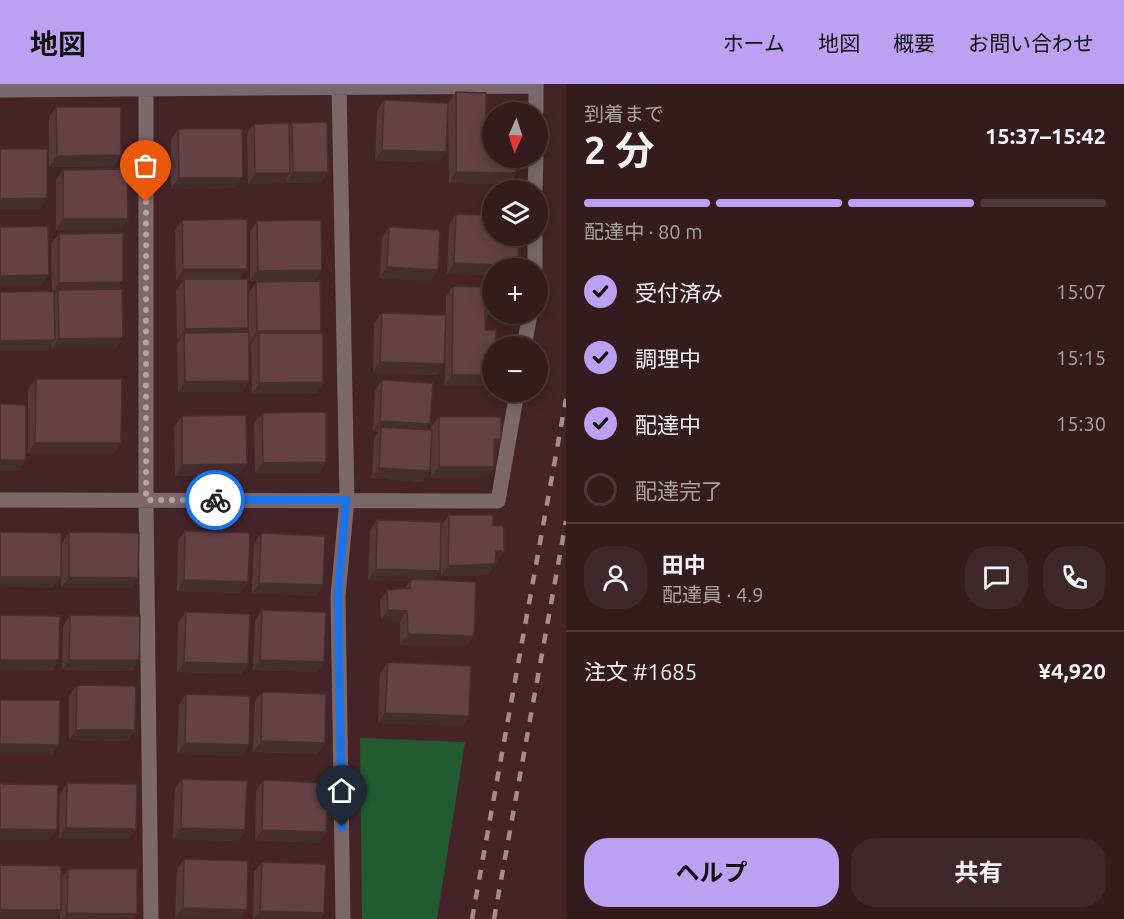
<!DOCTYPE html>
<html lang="ja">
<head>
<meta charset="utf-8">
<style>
	body { margin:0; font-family:Ubuntu,"Noto Sans JP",sans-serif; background:#3e282b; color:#f1f3f6; height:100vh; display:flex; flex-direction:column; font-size:22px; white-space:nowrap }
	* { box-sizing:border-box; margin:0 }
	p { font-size:20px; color:#a9a1a4 }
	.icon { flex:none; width:33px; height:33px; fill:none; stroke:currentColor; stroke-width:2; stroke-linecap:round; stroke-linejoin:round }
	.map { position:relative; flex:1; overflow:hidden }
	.sheet { display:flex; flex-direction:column; background:#331b1e; width:558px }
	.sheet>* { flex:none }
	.needle { width:39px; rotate:183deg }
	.tools { position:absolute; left:482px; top:18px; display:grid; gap:12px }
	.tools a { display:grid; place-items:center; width:66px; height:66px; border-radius:50%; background:#331b1e; box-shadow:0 3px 15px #0003,0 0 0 2px #4e393c; font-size:30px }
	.pin { position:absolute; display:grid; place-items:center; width:51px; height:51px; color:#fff; margin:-62px -26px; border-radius:50% 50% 50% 0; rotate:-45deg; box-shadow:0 0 6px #0007 }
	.pin .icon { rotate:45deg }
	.courier { position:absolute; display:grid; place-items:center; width:60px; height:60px; margin:-30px; border:4px solid #1a73e8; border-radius:50%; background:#fff; color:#222; box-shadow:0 2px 8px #0007 }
	.summary em { font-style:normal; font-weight:700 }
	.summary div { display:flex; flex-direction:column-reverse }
	.summary { display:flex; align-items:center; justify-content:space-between; height:102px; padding:0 18px }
	h1 { font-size:39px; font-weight:700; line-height:45px }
	.bar { display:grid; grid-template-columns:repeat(4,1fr); gap:9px 6px; align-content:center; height:72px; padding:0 18px }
	.bar i { height:8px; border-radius:4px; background:#4e393c }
	.bar .on { background:#bca0f2 }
	.bar p { grid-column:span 4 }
	.line { display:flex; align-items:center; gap:15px; padding:0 18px; border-top:2px solid #4e393c }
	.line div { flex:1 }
	.round { display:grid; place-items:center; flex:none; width:63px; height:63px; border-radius:24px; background:#3e282b }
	ol { padding:0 18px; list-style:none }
	li { display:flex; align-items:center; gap:18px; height:66px }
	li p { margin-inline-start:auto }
	li .icon { padding:6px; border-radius:50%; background:#bca0f2; color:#111; stroke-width:4 }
	li:last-child { color:#a9a1a4 }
	li i { width:33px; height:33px; border:3px solid #4e393c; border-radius:50% }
	.primary-button { display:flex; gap:12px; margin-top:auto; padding:12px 18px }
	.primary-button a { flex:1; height:69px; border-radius:24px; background:#bca0f2; color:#111; font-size:24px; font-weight:700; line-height:69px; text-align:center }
	.primary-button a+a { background:#3e282b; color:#f1f3f6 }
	header { display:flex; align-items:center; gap:36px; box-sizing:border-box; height:84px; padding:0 30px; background:#bca0f2; color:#111 }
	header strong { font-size:28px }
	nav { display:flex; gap:33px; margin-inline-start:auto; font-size:21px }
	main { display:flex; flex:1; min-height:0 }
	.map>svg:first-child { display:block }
	.green { fill:#225b30 }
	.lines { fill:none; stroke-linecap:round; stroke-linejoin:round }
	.street { stroke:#7a686a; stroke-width:15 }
	.rail { stroke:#a78b8e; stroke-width:4.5; stroke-dasharray:10 10; stroke-linecap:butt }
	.wall { fill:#56383b }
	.shaded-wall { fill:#462e30 }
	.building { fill:#644145; stroke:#462e30; stroke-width:1.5 }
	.done { stroke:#bba1a4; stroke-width:6; stroke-dasharray:0 10.8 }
	.route { stroke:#1a73e8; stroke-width:8 }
</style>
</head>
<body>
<header>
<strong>地図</strong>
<nav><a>ホーム</a><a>地図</a><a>概要</a><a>お問い合わせ</a></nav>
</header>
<main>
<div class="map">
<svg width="566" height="835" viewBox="0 0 566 835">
	<rect width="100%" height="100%" fill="#442428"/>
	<path class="green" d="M360 654 465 658 437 835H362Z"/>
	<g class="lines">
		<path class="street" d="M146 0V416L151 835
			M339 0 347 416 338 512 343 835
			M0 6 536 2
			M536 28V0
			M535 106 536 74
			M535 184V152
			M524 262 530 230
			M0 416 498 417 517 308"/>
		<path class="rail" d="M472 835 566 315
			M494 835 566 437"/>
	</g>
	<path class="wall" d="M456 8 520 86H516V89L509 100 449 99 448 19Z
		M384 16 439 79 375 76 377 27Z
		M56 23 114 82 49 83V33Z
		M292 39 328 88 321 98 286 99V94L282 99 248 100 247 50 254 40 289 44Z
		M178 45 235 104 171 105V55Z
		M63 86 128 135 120 145 56 146V96Z
		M456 130 492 131 447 190 449 141Z
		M182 136 240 195 248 244 246 248 249 297 242 308H178L177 259 180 255 177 256 176 206 184 196H176L175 147Z
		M257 137 322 186 314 196 250 197V148Z
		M389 143 438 186 430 197 380 194 382 153Z
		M59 150 119 205 123 254 116 265H51V261L47 267 52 207 51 160Z
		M256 198 320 249 323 298 316 309 252 310 251 260 253 257 249 258V209Z
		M453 202 485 236 488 302H445L446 232 437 291 373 289 374 239 382 229 446 231V213Z
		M36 295 114 370H28V306Z
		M382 296 426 346H431V343L439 333 494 365V383L487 393 431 394V350L430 387 422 398 372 394 374 354 378 348 373 347 375 307Z
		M262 329 326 378 319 389H255L254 340Z
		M182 332 239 390 175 392 174 342Z
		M449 431 493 441 504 467 497 477 496 478 488 491 441 492V442Z
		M377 436 440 487 433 496 467 562 400 561V538L381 536 380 516 387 506 405 504 410 497 368 496 370 446Z
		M185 447 248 498 241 509 177 507 178 457Z
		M69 448 138 494 131 504H61L62 459Z
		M261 449 323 501 316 512 252 509 254 460Z
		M262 526 324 578 317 588 253 586 255 537Z
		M186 528 248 580 241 590 177 588 178 539Z
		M70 531 132 587 62 586 63 542Z
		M388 578 469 632 462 642 378 639 380 589Z
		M77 601 127 657 69 656V611Z
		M262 608 325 659 317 670 253 668 255 618Z
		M186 610 249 661 242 672 177 670 179 621Z
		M182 695 245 746 238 757 173 755 175 705Z
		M263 696 326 748 319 759 255 756 256 707Z
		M67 699 129 755H59L60 710Z
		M184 775 240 835 175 834 177 785Z
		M262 778 324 829 320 835H253L254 788Z
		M68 785 137 830 133 835H60V828L55 835H0L61 794Z"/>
	<path class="shaded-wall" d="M382 66 446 68 439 79 375 76Z
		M121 71 114 82 49 83 57 72Z
		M516 75H527L520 86H509Z
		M293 88H328L321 98 286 99Z
		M456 88 516 89 509 100 449 99Z
		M255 89H290L282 99 248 100Z
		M179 94H243L235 104 171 105Z
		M47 114 40 125H0V115Z
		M63 135H128L120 145 56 146Z
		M454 179 518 182 516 184H492V192L447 190Z
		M387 183 438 186 430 197 380 194Z
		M183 185H247L240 195 176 196Z
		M322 186 314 196 250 197 258 187Z
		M49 191 41 202H0V192Z
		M123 198 116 209 58 206 55 210H52L59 199Z
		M485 226 492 227 484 237Z
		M248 244 241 255 184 249 180 255 177 256 185 245Z
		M257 247H321L314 257 259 249 253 257 249 258Z
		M123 254 116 265H51L59 255Z
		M55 256 47 267H0V257Z
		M380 278 444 280 437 291 373 289Z
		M452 291H492V297L488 302H445Z
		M249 297 242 308H178L185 298Z
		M323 298 316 309 252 310 259 299Z
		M380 337 430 340 423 351 381 343 378 348 373 347Z
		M494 355H501L494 366Z
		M35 359H121L114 370H28Z
		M0 376H26L19 387H0Z
		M326 378 319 389H255L263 379Z
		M247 380 239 390 175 392 182 381Z
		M439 383H494L487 393 431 394Z
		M379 384 430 387 422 398 372 394Z
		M496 467H504L497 477 489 478Z
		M495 480 488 491 441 492 448 482Z
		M376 485 440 487 432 498 411 495 410 497 368 496Z
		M0 493H61L53 504 0 503Z
		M69 493 138 494 131 504H61Z
		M184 496 248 498 241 509 177 507Z
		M259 499 323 501 316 512 252 509Z
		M388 526 407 527 400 538 381 536Z
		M408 550 474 552 467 562 400 561Z
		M0 576H59L52 587 0 586Z
		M69 576H139L132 587 62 586Z
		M260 576 324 578 317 588 253 586Z
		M184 578 248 580 241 590 177 588Z
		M385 629 469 632 462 642 378 639Z
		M76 646H135L127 657 69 656Z
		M261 657 325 659 317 670 253 668Z
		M185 659 249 661 242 672 177 670Z
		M0 660 59 661 52 671H0Z
		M66 744 136 745 129 755H59Z
		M181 744 245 746 238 757 173 755Z
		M0 745 57 746 50 756H0Z
		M262 746 326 748 319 759 255 756Z
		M183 824 247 826 240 835 175 834Z
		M0 826H61L55 835H0Z
		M260 827 324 829 320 835H254Z
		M67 829 137 830 133 835H62Z"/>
	<path class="building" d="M456 8 486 9V45H492V74H527V75H516V89L456 88Z
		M384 16 448 19 446 68 382 66Z
		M56 23H121V71L57 72Z
		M327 38 328 88H293L292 39Z
		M289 39 290 89H255L254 40Z
		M178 45H242L243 94H179Z
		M0 65H47V114L0 115Z
		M127 85 128 135H63V86Z
		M456 130 492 131V152H519L518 182 454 179Z
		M247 135V185H183L182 136Z
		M321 136 322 186 258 187 257 137Z
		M48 142 49 191 0 192V143Z
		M389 143 440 146 438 186 387 183Z
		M123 149V198L59 199V150Z
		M184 195H248V244L185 245Z
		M320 197 321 247H257L256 198Z
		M453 202 492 203V227L485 226V246H496V262H492V291H452Z
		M122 205 123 254 59 255 58 206Z
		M54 207 55 256 0 257V208Z
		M382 229 446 231 444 280 380 278Z
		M249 248V297L185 298 184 249Z
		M259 249H323V298L259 299Z
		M36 295H122L121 359H35Z
		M382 296 433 299 430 340 380 337Z
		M0 320 26 321V376H0Z
		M326 328V378L263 379 262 329Z
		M246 331 247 380 182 381V332Z
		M439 333H501V355H494V383H439Z
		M381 343 432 346 430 387 379 384Z
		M449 431H493V441L504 442V467H496L495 480 448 482Z
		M377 436 441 438 440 487 376 485Z
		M185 447 250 449 248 498 184 496Z
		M0 448 61 449V493H0Z
		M69 448 139 449 138 494 69 493Z
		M261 449 325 452 323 501 259 499Z
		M411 495 476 498 474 552 408 550 407 527 388 526 387 506 410 504Z
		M262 526 326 528 324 578 260 576Z
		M186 528 250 530 248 580 184 578Z
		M0 531 60 532 59 576H0Z
		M70 531 140 532 139 576H69Z
		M388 578 471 582 469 632 385 629Z
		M77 601 136 602 135 646H76Z
		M262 608 326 610 325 659 261 657Z
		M186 610 250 612 249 661 185 659Z
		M0 616H60L59 661 0 660Z
		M182 695 247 697 245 746 181 744Z
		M263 696 328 699 326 748 262 746Z
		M67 699 137 700 136 745 66 744Z
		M0 700 58 701 57 746 0 745Z
		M184 775 248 777 247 826 183 824Z
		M262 778 326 780 324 829 260 827Z
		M0 781 61 782V826H0Z
		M68 785H137V830L67 829Z"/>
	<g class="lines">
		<path class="done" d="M146 118V416H215"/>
		<path class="route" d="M215 416H346L338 512 342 743"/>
	</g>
</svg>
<div class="tools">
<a><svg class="needle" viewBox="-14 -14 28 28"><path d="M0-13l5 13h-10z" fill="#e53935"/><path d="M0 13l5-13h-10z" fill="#a9a1a4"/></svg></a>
<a><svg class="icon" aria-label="layers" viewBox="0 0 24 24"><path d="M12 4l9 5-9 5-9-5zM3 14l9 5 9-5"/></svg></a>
<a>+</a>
<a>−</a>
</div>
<div class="pin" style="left:146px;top:118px;background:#ea580c"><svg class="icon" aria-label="bag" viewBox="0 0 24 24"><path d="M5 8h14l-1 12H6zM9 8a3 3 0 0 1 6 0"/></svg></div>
<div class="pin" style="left:342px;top:743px;background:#1f2937"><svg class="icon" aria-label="home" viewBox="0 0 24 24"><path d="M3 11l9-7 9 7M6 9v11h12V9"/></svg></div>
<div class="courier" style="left:215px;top:416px"><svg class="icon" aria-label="bike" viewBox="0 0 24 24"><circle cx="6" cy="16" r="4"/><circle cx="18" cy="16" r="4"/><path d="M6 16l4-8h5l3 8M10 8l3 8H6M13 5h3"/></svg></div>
</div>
<section class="sheet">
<div class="summary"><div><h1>2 分</h1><p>到着まで</p></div><em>15:37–15:42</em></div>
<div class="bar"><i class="on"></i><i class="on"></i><i class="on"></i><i></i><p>配達中 · 80 m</p></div>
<ol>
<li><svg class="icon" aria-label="check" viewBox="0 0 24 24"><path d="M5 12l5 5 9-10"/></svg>受付済み<p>15:07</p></li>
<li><svg class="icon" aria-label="check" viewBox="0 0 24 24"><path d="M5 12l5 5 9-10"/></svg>調理中<p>15:15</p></li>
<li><svg class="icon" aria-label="check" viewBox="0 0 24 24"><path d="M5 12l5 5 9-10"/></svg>配達中<p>15:30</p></li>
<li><i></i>配達完了</li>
</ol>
<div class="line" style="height:108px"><a class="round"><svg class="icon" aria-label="person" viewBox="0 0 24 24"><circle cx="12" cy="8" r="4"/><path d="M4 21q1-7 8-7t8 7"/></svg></a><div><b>田中</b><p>配達員 · 4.9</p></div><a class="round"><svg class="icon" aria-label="chat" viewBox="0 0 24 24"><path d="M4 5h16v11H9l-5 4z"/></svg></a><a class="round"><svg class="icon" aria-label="phone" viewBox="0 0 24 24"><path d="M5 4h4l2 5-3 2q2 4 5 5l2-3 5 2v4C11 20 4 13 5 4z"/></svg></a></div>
<div class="line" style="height:78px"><div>注文 #1685</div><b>¥4,920</b></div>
<div class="primary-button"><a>ヘルプ</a><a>共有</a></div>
</section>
</main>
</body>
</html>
